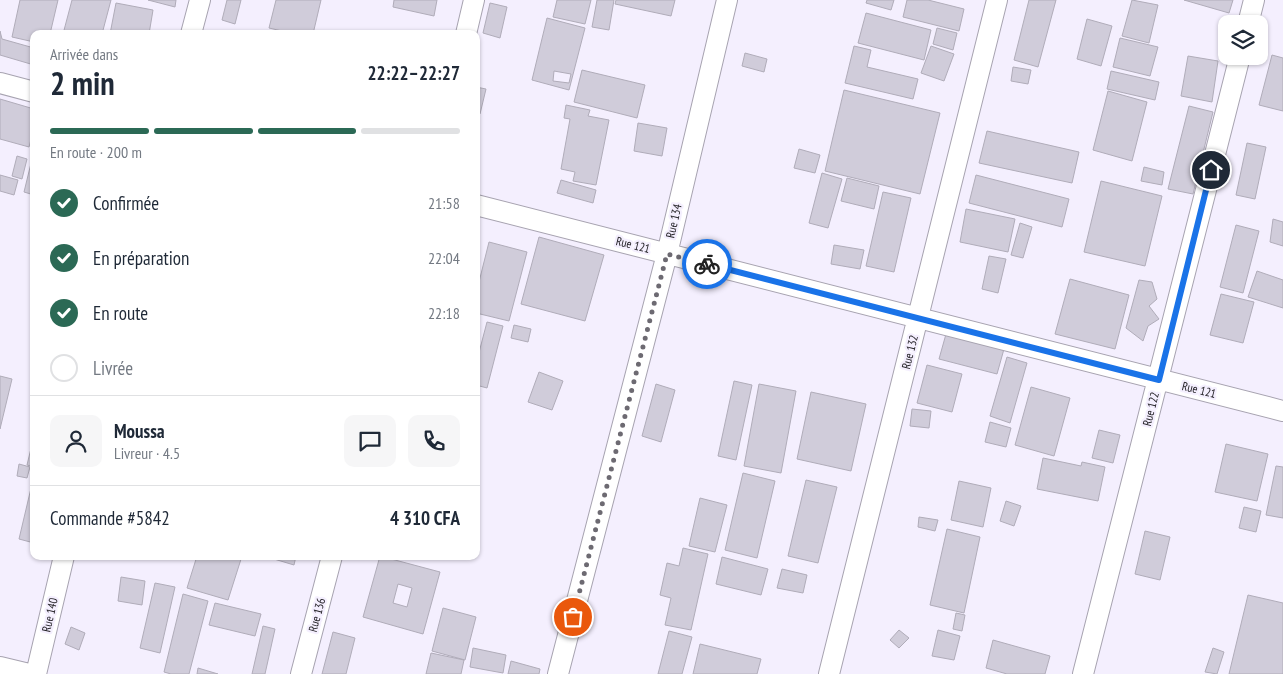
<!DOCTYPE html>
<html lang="fr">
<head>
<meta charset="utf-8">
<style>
	body { margin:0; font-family:"PT Sans Narrow",sans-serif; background:#f6f6f7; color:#1f2937; height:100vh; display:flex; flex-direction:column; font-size:19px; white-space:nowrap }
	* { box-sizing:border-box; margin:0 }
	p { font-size:16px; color:#747a83 }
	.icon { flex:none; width:28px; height:28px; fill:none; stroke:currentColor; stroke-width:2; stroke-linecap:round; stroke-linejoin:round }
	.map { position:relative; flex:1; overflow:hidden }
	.side { position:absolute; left:30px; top:30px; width:450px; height:530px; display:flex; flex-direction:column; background:#fff; border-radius:10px; box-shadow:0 1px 4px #0004 }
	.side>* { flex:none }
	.fabs { position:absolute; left:1218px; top:15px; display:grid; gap:10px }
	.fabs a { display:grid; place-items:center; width:50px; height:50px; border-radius:10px; background:#fff; box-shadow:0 1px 4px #0004; font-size:25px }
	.pin { position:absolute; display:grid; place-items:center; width:42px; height:42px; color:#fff; margin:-21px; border:2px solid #fff; border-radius:50%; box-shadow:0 1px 5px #0007 }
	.courier { position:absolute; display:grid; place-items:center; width:50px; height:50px; margin:-25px; border:4px solid #1a73e8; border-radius:50%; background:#fff; color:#222; box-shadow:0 1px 6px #0007 }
	.overview em { font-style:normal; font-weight:700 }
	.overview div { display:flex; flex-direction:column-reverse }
	.overview { display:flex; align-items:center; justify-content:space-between; height:85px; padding:0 20px }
	h1 { font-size:32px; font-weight:700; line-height:38px }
	.bar { display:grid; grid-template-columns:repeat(4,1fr); gap:8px 5px; align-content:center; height:60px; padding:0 20px }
	.bar i { height:6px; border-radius:4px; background:#e0e1e3 }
	.bar .current { background:#2b6955 }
	.bar p { grid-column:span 4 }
	.line { display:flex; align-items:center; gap:12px; padding:0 20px; border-top:1px solid #e0e1e3 }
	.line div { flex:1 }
	.round { display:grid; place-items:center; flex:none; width:52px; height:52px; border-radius:10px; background:#f6f6f7 }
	ol { padding:0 20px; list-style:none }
	li { display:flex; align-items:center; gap:15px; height:55px }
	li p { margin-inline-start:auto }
	li .icon { padding:5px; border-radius:50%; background:#2b6955; color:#fff; stroke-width:4 }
	li:last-child { color:#747a83 }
	li i { width:28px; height:28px; border:2px solid #e0e1e3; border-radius:50% }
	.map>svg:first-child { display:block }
	.building { fill:#d0ccda; stroke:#b0acb9; fill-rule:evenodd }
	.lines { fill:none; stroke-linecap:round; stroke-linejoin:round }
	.minor-casing { stroke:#a7a3b0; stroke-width:22 }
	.minor { stroke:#fff; stroke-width:20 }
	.done { stroke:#6d6a72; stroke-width:5; stroke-dasharray:0 9 }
	.route { stroke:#1a73e8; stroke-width:6 }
	.labels { text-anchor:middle; stroke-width:4.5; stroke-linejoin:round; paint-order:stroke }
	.street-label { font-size:12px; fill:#242227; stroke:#f4effe }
</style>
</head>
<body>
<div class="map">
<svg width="1283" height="674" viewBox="0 0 1283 674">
	<rect width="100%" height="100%" fill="#f4effe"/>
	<path class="building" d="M20 0H58L50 34H34V42L12 37Z
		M72 0H111L102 34H63Z
		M148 0H176L175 7Z
		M227 0H241L235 24 222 20Z
		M276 0H321L313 34H295L269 28Z
		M394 0H437L434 16 393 7Z
		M557 0H591L585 24 553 17Z
		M597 0H614L609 30 592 27Z
		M616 0H675L671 16 615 4Z
		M867 0H894L891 10 866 3Z
		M907 0H928L964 9 959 31 903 17Z
		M1029 0H1056L1038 67 1014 60Z
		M1132 0 1158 5 1149 43 1122 36Z
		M1184 0H1233L1229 13Z
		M116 3 153 10 149 34H110Z
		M490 3 507 7 500 38 483 33Z
		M866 13 931 30 924 60 858 43Z
		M547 18 585 28 569 90 532 80ZM554 71 571 74 569 83 553 81Z
		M1087 19 1112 26 1101 66 1077 59Z
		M937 28 957 33 953 50 933 44Z
		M0 31 2 39 34 48V65L0 55Z
		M1120 38 1158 47 1150 76 1113 67Z
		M854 46 871 50 867 67 918 79 913 99 845 83Z
		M931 46 954 54 944 81 921 73Z
		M745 53 767 59 764 72 742 66Z
		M1272 55 1283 58V111L1259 105Z
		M1188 56 1218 61 1212 102 1181 96Z
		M1013 67 1031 70 1028 84 1011 81Z
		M582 70 645 85 637 118 574 102Z
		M1111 71 1159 82 1155 100 1107 89Z
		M476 87 486 89 480 114H476Z
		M844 90 940 113 920 194 825 171Z
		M1108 91 1147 102 1132 161 1093 150Z
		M0 99 34 109V128L29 147 0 139Z
		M566 105 590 110 588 116 609 120 596 185 573 181 575 172 561 169 570 119 564 118Z
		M1189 106 1213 112 1193 194 1168 189Z
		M638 123 667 128 662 156 634 151Z
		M987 131 1079 152 1072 183 979 163Z
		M1247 143 1266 147 1255 199 1236 195Z
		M799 149 820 155 815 173 794 168Z
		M34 151V195L24 192Z
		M17 156 27 159 22 179 12 176Z
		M1144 167 1164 172 1162 185 1141 181Z
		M822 173 842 179 828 228 809 223Z
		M0 175 18 180 14 195 0 191Z
		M976 175 1069 199 1062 227 969 203Z
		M847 178 879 186 874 209 841 201Z
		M561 180 596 190 593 203 557 193Z
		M1101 181 1162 196 1145 266 1084 252Z
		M883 192 911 198 894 272 866 266Z
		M966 209 1015 219 1008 252 960 242Z
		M1273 219 1283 222V246L1270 242Z
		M1020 223 1032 227 1023 258 1011 255Z
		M1236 225 1259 231 1243 293 1220 287Z
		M539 237 604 255 585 321 521 304Z
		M489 242 527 252 509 321 476 313V294Z
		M834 245 864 250 860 269 831 264Z
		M989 256 1006 259 998 293 982 289Z
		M1257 271 1283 280V308L1248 297Z
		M1070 279 1129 295 1115 349 1055 334Z
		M1139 280 1152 282 1157 299 1149 306 1159 319 1148 326 1143 341 1126 328Z
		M1221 294 1254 302 1243 343 1210 335Z
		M487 322 503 326 487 388 476 385V364Z
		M514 325 531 329 528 342 511 338Z
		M946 334 1004 349 997 374 939 359Z
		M1007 357 1027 363 1010 423 990 416Z
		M927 365 962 374 952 412 917 403Z
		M539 372 563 381 552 410 528 402Z
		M0 376 12 379 0 429Z
		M734 381 752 385 736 460 718 456Z
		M656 384 675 390 661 442 642 436Z
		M759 384 796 391 781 473 744 466Z
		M1031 387 1070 398 1054 456 1015 445Z
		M811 392 866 404 851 471 797 459Z
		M912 409 931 411 929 428 910 426Z
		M990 422 1011 428 1006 447 985 442Z
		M1099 430 1120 435 1113 463 1092 458Z
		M34 436V467L27 465Z
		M1226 444 1268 454 1257 501 1215 492Z
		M1043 458 1081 466 1082 462 1105 467 1098 501 1037 489Z
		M19 464 30 467 27 478 17 476Z
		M1276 466 1283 467V518L1266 515Z
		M743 473 775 481 757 558 725 550Z
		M806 480 837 487 818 563 788 556Z
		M959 481 991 488 983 527 951 520Z
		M32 484 34 485V543L19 539Z
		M700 498 727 505 715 552 689 546Z
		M1006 501 1021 506 1014 526 1000 521Z
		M1244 507 1261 511 1256 532 1239 528Z
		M919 517 938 520 935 531 918 527Z
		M947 529 980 537 964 613 930 605Z
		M1145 531 1170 537 1160 580 1135 574Z
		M683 548 708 554 691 630 665 625 671 598 660 595 667 563 679 566Z
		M197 556H242L228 600 187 588Z
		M264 556H296L294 565Z
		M380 556 440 572 423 634 363 617ZM398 584 412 588 407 607 393 603Z
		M722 557 768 569 761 595 716 584Z
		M782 569 807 575 803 593 777 588Z
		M121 577 145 581 142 605 118 601Z
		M155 583 175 587 160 653 140 648Z
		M183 594 208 601 189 674H171L164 672Z
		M1248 595 1283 603V674H1229Z
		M215 603 261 614 255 636 209 625Z
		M443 608 476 617 465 660 432 651Z
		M956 613 965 615 962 631 953 629Z
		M263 626 275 629 265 674H252Z
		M71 627 85 633 79 650 65 644Z
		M899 630 909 638 899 648 890 640Z
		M938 630 960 636 954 660 932 656Z
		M669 631 692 637 682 674H658Z
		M333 632 355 638 346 674H322Z
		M993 640 1050 656 1045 674H1007L986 668Z
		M700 644 761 659 757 674H693Z
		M473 648 506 655 503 673 470 667Z
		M1213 648 1224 652 1217 674 1205 672Z
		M431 653 464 660 461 674H426Z
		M511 661 540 669 539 674H508Z
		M198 668 218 674H197Z"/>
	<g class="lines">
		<defs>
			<path id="minor" d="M1248 24 1254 0
				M191 34 200 0
				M466 34 474 0
				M0 83 34 92
				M476 205 1283 411
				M0 667 29 674
				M36 674 64 556
				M301 674 332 556
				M558 674 667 254 727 0
				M829 674 997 0
				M1083 674 1240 56"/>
		</defs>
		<use href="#minor" class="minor-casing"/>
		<use href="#minor" class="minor"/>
	</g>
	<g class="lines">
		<path class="done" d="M573 617 667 254 707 264"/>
		<path class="route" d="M707 264 1159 380 1211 170"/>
	</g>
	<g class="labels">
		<g class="street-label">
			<text transform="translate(674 221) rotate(-77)" y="4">Rue 134</text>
			<text transform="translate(633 245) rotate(14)" y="4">Rue 121</text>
			<text transform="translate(910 352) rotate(-76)" y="4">Rue 132</text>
			<text transform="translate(1199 390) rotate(14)" y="4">Rue 121</text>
			<text transform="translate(1151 409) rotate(-76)" y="4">Rue 122</text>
			<text transform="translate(50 615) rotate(-77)" y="4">Rue 140</text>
			<text transform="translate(317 615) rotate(-75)" y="4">Rue 136</text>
		</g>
	</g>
</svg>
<div class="fabs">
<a><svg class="icon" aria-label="layers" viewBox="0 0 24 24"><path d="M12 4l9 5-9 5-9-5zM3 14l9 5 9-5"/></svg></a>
</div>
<div class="pin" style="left:573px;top:617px;background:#ea580c"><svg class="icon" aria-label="bag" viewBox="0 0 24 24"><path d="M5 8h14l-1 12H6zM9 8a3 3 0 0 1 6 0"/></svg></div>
<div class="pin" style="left:1211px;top:170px;background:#1f2937"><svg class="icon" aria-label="home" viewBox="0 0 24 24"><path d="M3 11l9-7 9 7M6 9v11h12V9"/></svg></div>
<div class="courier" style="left:707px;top:264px"><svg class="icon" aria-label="bike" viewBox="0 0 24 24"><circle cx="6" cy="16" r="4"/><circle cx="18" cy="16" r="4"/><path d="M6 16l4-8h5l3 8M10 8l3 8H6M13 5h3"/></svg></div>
<section class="side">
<div class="overview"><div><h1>2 min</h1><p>Arrivée dans</p></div><em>22:22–22:27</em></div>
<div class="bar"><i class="current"></i><i class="current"></i><i class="current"></i><i></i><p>En route · 200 m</p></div>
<ol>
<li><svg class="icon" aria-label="check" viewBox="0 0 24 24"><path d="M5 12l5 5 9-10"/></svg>Confirmée<p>21:58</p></li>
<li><svg class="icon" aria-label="check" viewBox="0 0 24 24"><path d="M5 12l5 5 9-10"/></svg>En préparation<p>22:04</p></li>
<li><svg class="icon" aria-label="check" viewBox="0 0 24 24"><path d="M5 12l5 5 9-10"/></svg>En route<p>22:18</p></li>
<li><i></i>Livrée</li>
</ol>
<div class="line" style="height:90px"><a class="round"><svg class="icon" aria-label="person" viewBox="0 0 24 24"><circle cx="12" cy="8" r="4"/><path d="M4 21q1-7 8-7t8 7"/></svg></a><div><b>Moussa</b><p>Livreur · 4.5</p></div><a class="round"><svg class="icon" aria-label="chat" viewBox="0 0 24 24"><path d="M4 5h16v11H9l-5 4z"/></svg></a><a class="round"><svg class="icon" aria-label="phone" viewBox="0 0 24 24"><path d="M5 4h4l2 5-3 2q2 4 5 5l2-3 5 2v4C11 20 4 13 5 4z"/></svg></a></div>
<div class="line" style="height:65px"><div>Commande #5842</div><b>4 310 CFA</b></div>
</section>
</div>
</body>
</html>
